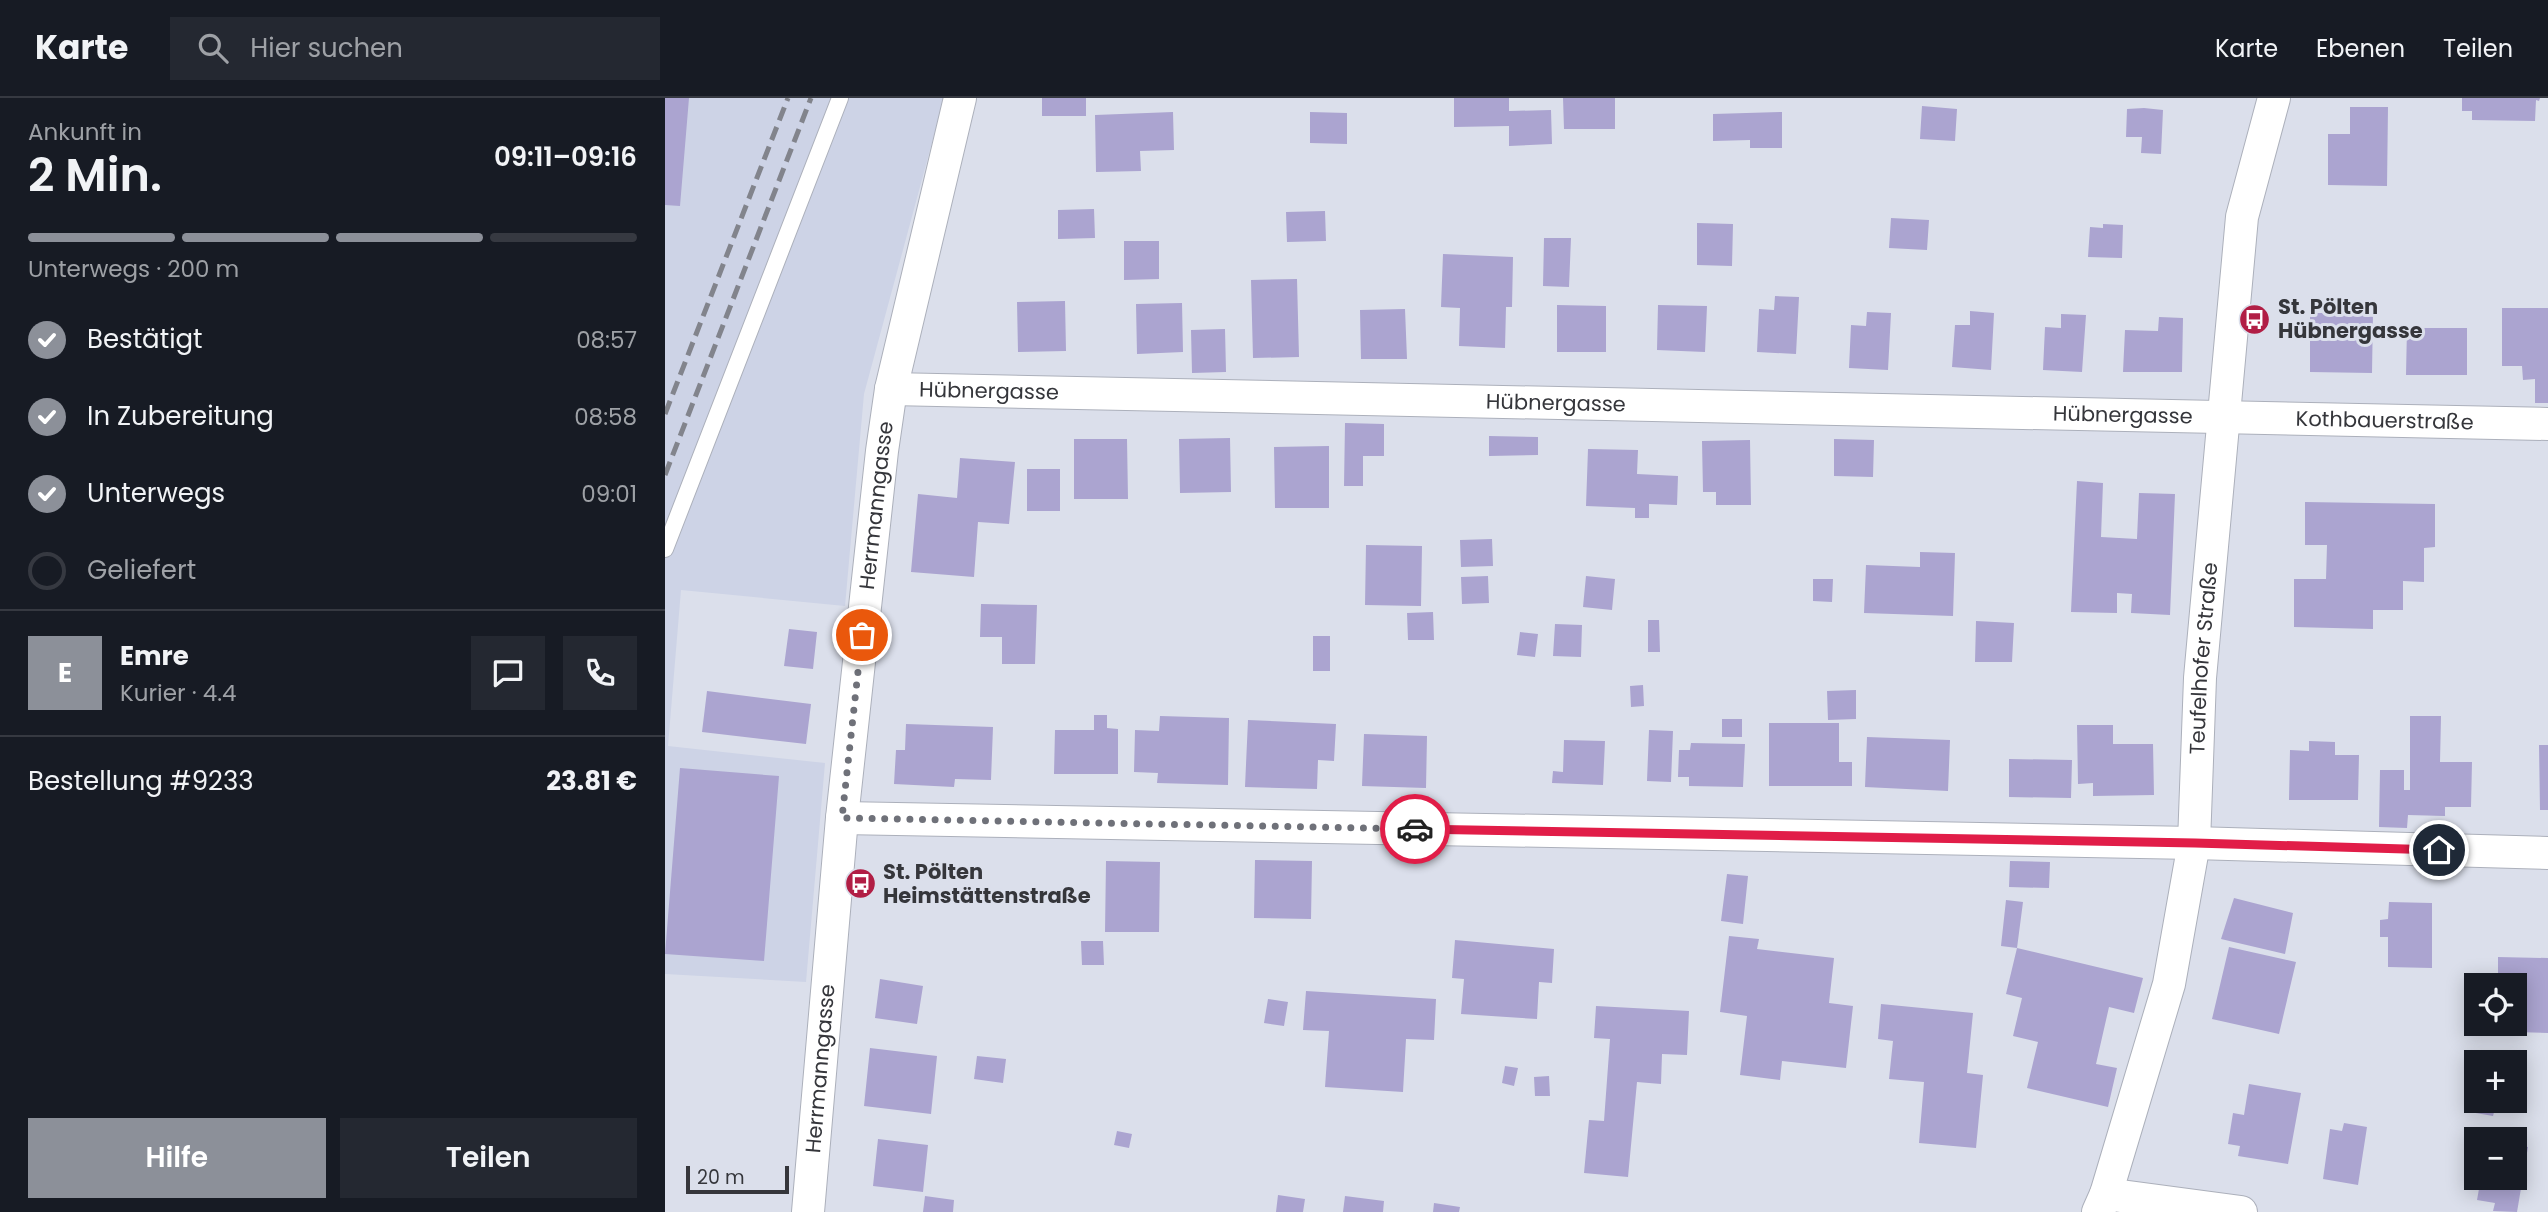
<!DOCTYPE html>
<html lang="de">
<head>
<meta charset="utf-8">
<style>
	body { margin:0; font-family:Poppins,sans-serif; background:#242831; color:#f1f3f6; height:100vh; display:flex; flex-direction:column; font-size:26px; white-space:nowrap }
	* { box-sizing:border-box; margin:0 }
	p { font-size:23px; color:#9ea1a6 }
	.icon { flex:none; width:38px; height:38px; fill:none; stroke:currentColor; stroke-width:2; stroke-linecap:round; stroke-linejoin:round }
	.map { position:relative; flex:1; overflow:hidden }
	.side { display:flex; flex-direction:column; background:#171b24; width:665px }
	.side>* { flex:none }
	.fabs { position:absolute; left:1799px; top:875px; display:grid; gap:14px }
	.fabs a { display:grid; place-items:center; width:63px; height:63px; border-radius:0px; background:#171b24; box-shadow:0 4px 18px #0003; font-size:35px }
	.scale { position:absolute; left:21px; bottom:18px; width:103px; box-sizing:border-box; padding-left:7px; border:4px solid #35363b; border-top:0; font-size:19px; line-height:24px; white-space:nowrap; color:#35363b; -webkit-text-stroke:5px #dbdfeb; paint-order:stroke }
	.pin { position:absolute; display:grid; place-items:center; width:60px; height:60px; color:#fff; margin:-30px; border:4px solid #fff; border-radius:50%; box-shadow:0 2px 7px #0007 }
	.courier { position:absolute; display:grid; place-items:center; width:70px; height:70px; margin:-35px; border:5px solid #e11d48; border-radius:50%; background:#fff; color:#222; box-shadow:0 2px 9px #0007 }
	.head em { font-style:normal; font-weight:600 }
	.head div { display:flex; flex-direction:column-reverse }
	.head { display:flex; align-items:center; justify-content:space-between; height:119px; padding:0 28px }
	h1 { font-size:46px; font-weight:600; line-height:52px }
	.bar { display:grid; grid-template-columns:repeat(4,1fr); gap:10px 7px; align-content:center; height:84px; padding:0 28px }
	.bar i { height:9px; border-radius:5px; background:#363941 }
	.bar .current { background:#8c9099 }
	.bar p { grid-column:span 4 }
	.line { display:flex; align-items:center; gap:18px; padding:0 28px; border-top:2px solid #363941 }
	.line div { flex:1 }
	.round { display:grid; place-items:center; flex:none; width:74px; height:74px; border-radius:0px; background:#242831 }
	ol { padding:0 28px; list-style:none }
	li { display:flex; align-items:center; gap:21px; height:77px }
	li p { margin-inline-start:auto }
	li .icon { padding:7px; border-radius:50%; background:#8c9099; color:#fff; stroke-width:4 }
	li:last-child { color:#9ea1a6 }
	li i { width:38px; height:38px; border:4px solid #363941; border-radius:50% }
	.button { display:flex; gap:14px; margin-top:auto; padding:14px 28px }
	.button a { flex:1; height:80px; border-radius:0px; background:#8c9099; color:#fff; font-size:28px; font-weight:600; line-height:80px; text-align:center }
	.button a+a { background:#242831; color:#f1f3f6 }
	header { display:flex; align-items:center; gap:42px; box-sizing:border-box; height:98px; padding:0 35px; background:#171b24; border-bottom:2px solid #363941 }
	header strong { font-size:33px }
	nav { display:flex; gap:38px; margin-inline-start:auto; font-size:24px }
	.search { width:490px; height:63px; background:#242831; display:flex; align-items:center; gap:18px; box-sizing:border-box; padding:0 24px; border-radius:0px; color:#9ea1a6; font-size:26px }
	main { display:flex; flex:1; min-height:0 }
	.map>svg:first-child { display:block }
	.built { fill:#cdd3e6 }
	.building { fill:#aba4d0 }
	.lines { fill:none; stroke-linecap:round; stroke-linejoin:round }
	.service-casing { stroke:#acb0bb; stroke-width:18 }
	.minor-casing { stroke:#acb0bb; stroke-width:34 }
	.service { stroke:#fff; stroke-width:16 }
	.minor { stroke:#fff; stroke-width:32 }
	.rail { stroke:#82848c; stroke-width:5; stroke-dasharray:14 7; stroke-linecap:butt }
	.done { stroke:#6f7179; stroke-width:7; stroke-dasharray:0 12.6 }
	.route { stroke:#e11d48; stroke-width:9 }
	.labels { text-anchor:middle; stroke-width:6; stroke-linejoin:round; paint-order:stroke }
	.poi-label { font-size:21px; font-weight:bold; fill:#35363b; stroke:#dbdfeb; text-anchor:start }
	.street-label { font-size:21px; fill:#35363b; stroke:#dbdfeb }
</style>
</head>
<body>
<header>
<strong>Karte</strong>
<div class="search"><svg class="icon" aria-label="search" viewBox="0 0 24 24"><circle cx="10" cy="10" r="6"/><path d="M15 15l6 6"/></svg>Hier suchen</div>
<nav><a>Karte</a><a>Ebenen</a><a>Teilen</a></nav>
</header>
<main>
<section class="side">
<div class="head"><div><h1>2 Min.</h1><p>Ankunft in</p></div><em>09:11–09:16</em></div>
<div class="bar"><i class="current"></i><i class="current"></i><i class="current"></i><i></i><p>Unterwegs · 200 m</p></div>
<ol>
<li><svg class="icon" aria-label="check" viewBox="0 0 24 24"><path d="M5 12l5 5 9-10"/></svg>Bestätigt<p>08:57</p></li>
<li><svg class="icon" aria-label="check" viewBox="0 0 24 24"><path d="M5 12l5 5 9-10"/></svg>In Zubereitung<p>08:58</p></li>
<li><svg class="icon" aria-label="check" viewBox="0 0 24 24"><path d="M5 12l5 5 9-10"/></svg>Unterwegs<p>09:01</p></li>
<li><i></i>Geliefert</li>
</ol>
<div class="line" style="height:126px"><b class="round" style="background:#8c9099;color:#fff">E</b><div><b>Emre</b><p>Kurier · 4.4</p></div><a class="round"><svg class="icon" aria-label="chat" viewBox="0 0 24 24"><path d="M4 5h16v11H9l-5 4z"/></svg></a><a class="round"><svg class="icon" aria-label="phone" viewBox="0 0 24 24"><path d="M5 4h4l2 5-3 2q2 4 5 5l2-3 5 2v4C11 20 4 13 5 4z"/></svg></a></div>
<div class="line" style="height:91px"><div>Bestellung #9233</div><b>23.81 €</b></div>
<div class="button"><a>Hilfe</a><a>Teilen</a></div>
</section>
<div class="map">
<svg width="1883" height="1114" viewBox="0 0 1883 1114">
	<rect width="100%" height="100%" fill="#dbdfeb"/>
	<path class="built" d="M0 0H279L199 296 180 508 16 492 3 648 160 665 141 884 0 876Z"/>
	<path class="building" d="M0 0H24L15 108 0 107Z
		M377 0H421V18H377Z
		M789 0H844V13L886 12 887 46 844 48V28L789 29Z
		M898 0H950V31H899Z
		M1797 0H1875L1874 3 1871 2 1870 23 1807 22V13H1797Z
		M1257 8 1292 11 1290 43 1255 41Z
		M1685 9H1723L1722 88 1663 87V36H1685Z
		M1479 10 1498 12 1496 56 1476 55 1477 39H1461L1462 11Z
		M508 14 509 52 475 53 476 73 431 74 430 17Z
		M645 14 682 15V46L645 45Z
		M1117 14V50H1085V42L1048 43V16Z
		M429 111 430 140 393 141V112Z
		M660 113 661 143 622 144 621 114Z
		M1226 120 1264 122 1262 152 1224 150Z
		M1032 125 1068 126 1067 168 1032 167Z
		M1438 126 1458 127 1457 160 1423 159 1425 129 1438 130Z
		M879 140H906L904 189 878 188Z
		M459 143H494V181L459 182Z
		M778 156 848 159 847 209H841L840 250 794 248 795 210 776 209Z
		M632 181 634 259 588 260 586 182Z
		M1110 198 1134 199 1131 256 1092 254 1094 211 1109 212Z
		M400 203 401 253 353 254 352 204Z
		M517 205 518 254 472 256 471 206Z
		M892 207 941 208V254H892Z
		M993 207 1042 208 1040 254 992 252Z
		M1837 210H1883V305H1870V281L1858 282 1857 268H1837Z
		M740 211 742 261H696L695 212Z
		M1305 213 1329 215 1326 272 1287 269 1290 227H1305Z
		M1202 214 1226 215 1223 272 1184 270 1186 227 1201 228Z
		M1645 215H1708L1707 275 1645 274Z
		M1396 216 1421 217 1417 274 1378 272 1380 229 1396 230Z
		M1494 219 1518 220 1517 274H1458L1460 232 1493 233Z
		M1742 230H1802V277H1741Z
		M560 231 561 274 527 275 526 232Z
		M680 325 719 326V358H698V388H679Z
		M824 338 873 339V357L824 358Z
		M565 340 566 394 515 395 514 341Z
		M409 341H462L463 401H409Z
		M1169 341 1209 342 1208 379 1169 378Z
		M1085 342 1086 407H1051V394H1038L1037 343Z
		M664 348V410H610L609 349Z
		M923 351 973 352 972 376 1013 378 1012 407 984 406V420H970V410L921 408Z
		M295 360 350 364 344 426 313 424 309 479 246 474 253 396 292 400Z
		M362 371H395V413H362Z
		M1412 383 1438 385 1436 439 1472 441 1474 395 1510 396 1505 517 1466 515 1467 496 1452 495V515L1406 514Z
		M1640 404 1770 406V449L1759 450V484L1738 483V512H1708V531L1629 529V481H1661L1662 447H1640Z
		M827 441 828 468 796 469 795 442Z
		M701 447 757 448 756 508 700 507Z
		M1255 454 1290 455 1288 518 1199 515 1201 467 1255 469Z
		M823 478 824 505 797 506 796 479Z
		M921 478 950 481 947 512 918 509Z
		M1148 481H1168L1167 504 1148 503Z
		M316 506 372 507 370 566H337V539H315Z
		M768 514 769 542H743L742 515Z
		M983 522H994L995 554H983Z
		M1311 523 1349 525 1347 564H1310Z
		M890 526 917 527 916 559 888 558Z
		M124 531 152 534 148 571 119 568Z
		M855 534 873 536 870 559 852 557Z
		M648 538H665V573H648Z
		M978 587 979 608 966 609 965 588Z
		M1191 592V621L1163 622 1162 593Z
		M42 593 146 606 141 646 37 634Z
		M429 617H442V630L453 631V676H389L390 632H429Z
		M495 618 564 620 563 687 492 685 493 675 469 674 470 632 494 633Z
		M1745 618H1776L1775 664H1807L1806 709H1780V718L1743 717 1742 730 1714 729 1715 672H1739V692H1745Z
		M1057 621H1077V639H1057Z
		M583 622 671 626 669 663 653 662 652 691 580 689Z
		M1104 625H1174V664H1187V688H1104Z
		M241 626 328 629 326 682 290 681 289 689 229 686 231 652H240Z
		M1412 627H1448V646H1488L1489 697 1428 698V685L1413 686Z
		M984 632 1008 633 1006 684 982 683Z
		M699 636 762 638 761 690 697 688Z
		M1202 639 1285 642 1283 693 1200 689Z
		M899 642 940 643 938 687 887 685 888 673 898 674Z
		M1644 643 1670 644V657H1694L1693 702H1624L1625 652 1644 653Z
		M1026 645 1080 646 1078 689 1024 688V679H1013L1014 652H1025Z
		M1874 647H1883V712H1875Z
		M1344 661 1407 662 1406 700 1344 699Z
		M15 670 114 678 99 863 0 856Z
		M590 762 647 763 646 821 589 820Z
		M441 763 495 764 494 834H440Z
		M1345 763 1385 764 1384 790 1344 789Z
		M1062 776 1083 778 1078 826 1056 823Z
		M1569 800 1628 815 1620 856 1556 841Z
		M1341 802 1358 804 1352 850 1336 848Z
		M1724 804 1767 805V870L1723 869V839H1715V822L1723 821Z
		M1064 838 1094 841 1092 851 1169 860 1164 905 1188 908 1181 970 1117 963 1115 982 1075 977 1082 918 1055 914Z
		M790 842 889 851 887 885 874 884 872 921 796 916 799 881 787 880Z
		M416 843H438L439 867H417Z
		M1564 849 1631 864 1614 936 1547 921Z
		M1352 850 1478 880 1469 915 1444 909 1431 966 1452 970 1443 1009 1362 990 1373 944 1348 938 1357 900 1341 896Z
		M1833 859 1883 860V935L1850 934V887H1833Z
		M215 881 258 888 252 926 210 920Z
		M641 893 771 901 769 942 741 941 738 994 660 989 664 933 638 932Z
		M603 901 623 904 619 928 599 925Z
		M1216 906 1308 915 1302 975 1318 977 1311 1050 1254 1045 1259 984 1224 981 1228 943 1213 941Z
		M931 908 1024 913 1022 957 997 956 996 986 972 984 963 1079 919 1075 924 1022 939 1023 945 941 929 940Z
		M205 950 272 958 266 1016 199 1008Z
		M312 958 341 961 338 985 309 981Z
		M840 968 853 970 849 988 837 985Z
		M884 978 885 998H870L869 979Z
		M1584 986 1636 995 1623 1066 1573 1058 1575 1048 1563 1046 1568 1015 1579 1017Z
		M1810 991 1811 1003H1832L1828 1018 1805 1014Z
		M1679 1025 1702 1029 1693 1087 1658 1081 1665 1031 1677 1033Z
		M452 1033 467 1036 464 1050 449 1047Z
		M213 1041 263 1047 258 1094 208 1088Z
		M1850 1046 1863 1049 1852 1114 1828 1113 1830 1105 1812 1102 1816 1080H1850Z
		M613 1097 640 1101 638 1114H611Z
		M260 1098 289 1102 288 1114H258Z
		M680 1098 719 1103 718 1114H678Z
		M769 1105 795 1109 794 1114H768Z"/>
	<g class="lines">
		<defs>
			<path id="service" d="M0 451 175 0"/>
			<g id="minor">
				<path id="s1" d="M226 291 1883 326"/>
				<path d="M177 720 1529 745 1883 755"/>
				<path d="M1441 1096 1576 1114"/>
				<path id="s2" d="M143 1114 177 720 217 353 226 291 295 0"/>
				<path id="s3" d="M1433 1114 1441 1096 1504 886 1529 745 1535 580 1577 119 1609 0"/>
			</g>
		</defs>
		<use href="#service" class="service-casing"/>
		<use href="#minor" class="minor-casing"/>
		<use href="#service" class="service"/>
		<use href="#minor" class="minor"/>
		<path class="rail" d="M0 316 123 0
			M0 377 146 0"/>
	</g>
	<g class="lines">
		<path class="done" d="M197 537 177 720 750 731"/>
		<path class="route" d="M750 731 1530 745 1774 752"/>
	</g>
	<defs>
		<symbol id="bus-disc" viewBox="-11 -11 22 22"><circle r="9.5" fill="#b11e45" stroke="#dbdfeb"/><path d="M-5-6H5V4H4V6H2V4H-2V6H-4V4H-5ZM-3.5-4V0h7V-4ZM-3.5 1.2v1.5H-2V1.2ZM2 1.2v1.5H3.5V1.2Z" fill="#fff"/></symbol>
	</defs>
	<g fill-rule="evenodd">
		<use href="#bus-disc" x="1572" y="204" width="35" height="35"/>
		<use href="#bus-disc" x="178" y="768" width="35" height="35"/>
	</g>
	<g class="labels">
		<g class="poi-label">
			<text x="1613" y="216">St. Pölten<tspan x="1613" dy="24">Hübnergasse</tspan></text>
			<text x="218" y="781">St. Pölten<tspan x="218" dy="24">Heimstättenstraße</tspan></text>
		</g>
		<g class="street-label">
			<text dy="7" stroke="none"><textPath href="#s1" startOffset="98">Hübnergasse</textPath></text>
			<text dy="7" stroke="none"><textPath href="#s1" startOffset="665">Hübnergasse</textPath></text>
			<text dy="7" stroke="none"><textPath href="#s1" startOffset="1232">Hübnergasse</textPath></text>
			<text dy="7" stroke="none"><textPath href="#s1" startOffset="1494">Kothbauerstraße</textPath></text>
			<text dy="7" stroke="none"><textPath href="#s2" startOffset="710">Herrmanngasse</textPath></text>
			<text dy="7" stroke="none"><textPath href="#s3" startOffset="567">Teufelhofer Straße</textPath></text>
			<text dy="7" stroke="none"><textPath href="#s2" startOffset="144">Herrmanngasse</textPath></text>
		</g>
	</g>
</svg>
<div class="fabs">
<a><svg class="icon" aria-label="locate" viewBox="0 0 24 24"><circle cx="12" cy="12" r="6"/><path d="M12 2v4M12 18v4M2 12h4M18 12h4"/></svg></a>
<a>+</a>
<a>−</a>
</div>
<div class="scale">20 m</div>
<div class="pin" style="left:197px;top:537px;background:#ea580c"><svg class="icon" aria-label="bag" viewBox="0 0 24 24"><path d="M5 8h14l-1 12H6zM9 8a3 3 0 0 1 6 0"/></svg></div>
<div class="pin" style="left:1774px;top:752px;background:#1f2937"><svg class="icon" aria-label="home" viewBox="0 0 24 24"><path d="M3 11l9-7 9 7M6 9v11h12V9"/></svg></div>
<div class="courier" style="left:750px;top:731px"><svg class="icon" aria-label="car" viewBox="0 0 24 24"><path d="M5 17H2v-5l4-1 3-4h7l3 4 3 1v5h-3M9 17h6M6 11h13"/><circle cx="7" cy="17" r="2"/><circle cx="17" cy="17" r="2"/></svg></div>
</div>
</main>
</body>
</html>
